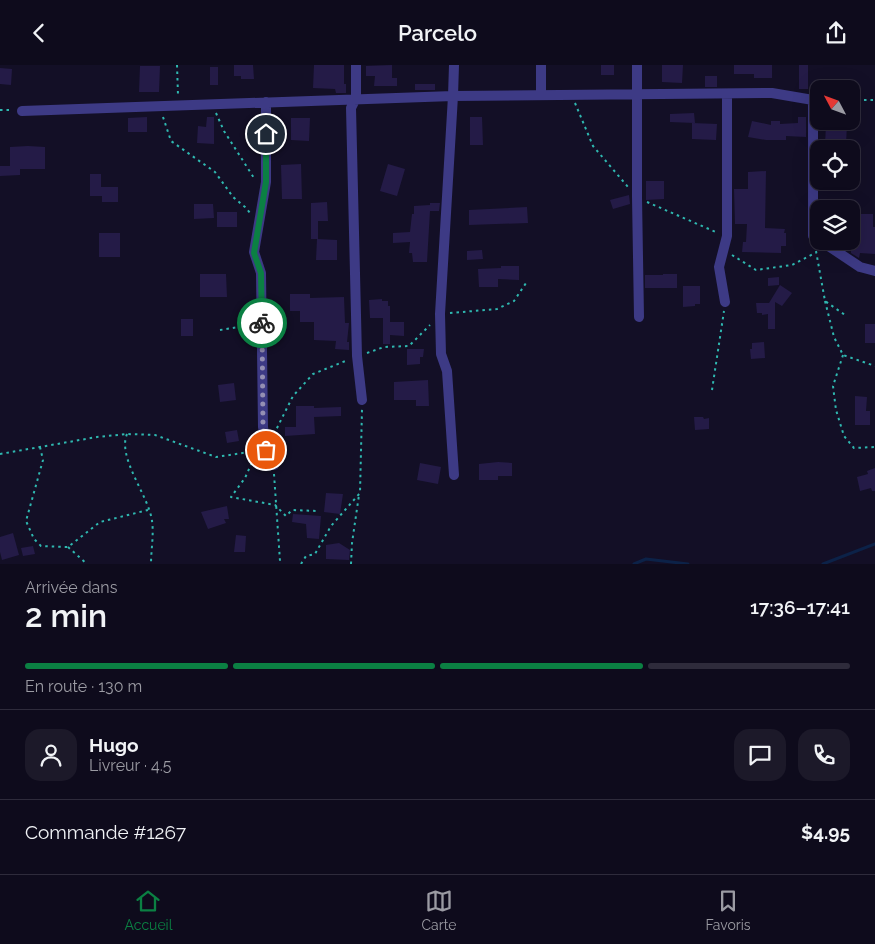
<!DOCTYPE html>
<html lang="fr">
<head>
<meta charset="utf-8">
<style>
	body { margin:0; font-family:Raleway,sans-serif; background:#1c1929; color:#f1f3f6; height:100vh; display:flex; flex-direction:column; font-size:19px; white-space:nowrap }
	* { box-sizing:border-box; margin:0 }
	p { font-size:16px; color:#9b9ba3 }
	.icon { flex:none; width:28px; height:28px; fill:none; stroke:currentColor; stroke-width:2; stroke-linecap:round; stroke-linejoin:round }
	.map { position:relative; height:499px; overflow:hidden }
	.details { display:flex; flex-direction:column; background:#0e0b1c; flex:1 }
	.details>* { flex:none }
	.needle { width:32px; rotate:311deg }
	.buttons { position:absolute; left:810px; top:15px; display:grid; gap:10px }
	.buttons a { display:grid; place-items:center; width:50px; height:50px; border-radius:10px; background:#0e0b1c; box-shadow:0 5px 20px #0002,0 0 0 1px #2e2b3b; font-size:25px }
	.pin { position:absolute; display:grid; place-items:center; width:42px; height:42px; color:#fff; margin:-21px; border:2px solid #fff; border-radius:50%; box-shadow:0 1px 5px #0007 }
	.courier { position:absolute; display:grid; place-items:center; width:50px; height:50px; margin:-25px; border:4px solid #0b8043; border-radius:50%; background:#fff; color:#222; box-shadow:0 1px 6px #0007 }
	.head em { font-style:normal; font-weight:600 }
	.head div { display:flex; flex-direction:column-reverse }
	.head { display:flex; align-items:center; justify-content:space-between; height:85px; padding:0 25px }
	h1 { font-size:32px; font-weight:600; line-height:38px }
	.bar { display:grid; grid-template-columns:repeat(4,1fr); gap:8px 5px; align-content:center; height:60px; padding:0 25px }
	.bar i { height:6px; border-radius:4px; background:#2e2b3b }
	.bar .on { background:#0b8043 }
	.bar p { grid-column:span 4 }
	.line { display:flex; align-items:center; gap:12px; padding:0 25px; border-top:1px solid #2e2b3b }
	.line div { flex:1 }
	.round { display:grid; place-items:center; flex:none; width:52px; height:52px; border-radius:15px; background:#1c1929 }
	header { display:flex; justify-content:space-between; align-items:center; height:65px; padding:0 25px; background:#0e0b1c; font-size:22px; font-weight:600 }
	.menu { display:flex; justify-content:space-around; align-items:center; height:70px; border-top:1px solid #2e2b3b; background:#0e0b1c; font-size:14px; color:#9b9ba3 }
	.menu a { display:grid; justify-items:center; gap:2px }
	.menu .on { color:#0b8043 }
	.map>svg:first-child { display:block }
	.lines { fill:none; stroke-linecap:round; stroke-linejoin:round }
	.stream { stroke:#0c2248; stroke-width:3 }
	.building { fill:#241b47 }
	.path { stroke:#2fb8b0; stroke-width:2; stroke-dasharray:2.5 4; stroke-linecap:butt }
	.street { stroke:#3d3a85; stroke-width:10 }
	.done { stroke:#948fb3; stroke-width:5; stroke-dasharray:0 9 }
	.route { stroke:#0b8043; stroke-width:6 }
</style>
</head>
<body>
<header><svg class="icon" aria-label="back" viewBox="0 0 24 24"><path d="M15 5l-7 7 7 7"/></svg>Parcelo<svg class="icon" aria-label="share" viewBox="0 0 24 24"><path d="M12 15V3M7 8l5-5 5 5M5 13v7h14v-7"/></svg></header>
<div class="map">
<svg width="875" height="499" viewBox="0 0 875 499">
	<rect width="100%" height="100%" fill="#130f26"/>
	<g class="lines">
		<path class="stream" d="M634 499 646 494 688 499
			M823 499 875 479"/>
	</g>
	<path class="building" d="M234 0H253L254 14H241V11H234Z
		M314 0H344V19H346V28H336L335 24 313 23Z
		M392 0V13H397V21H374L375 11H366V1Z
		M601 0H614V10H601Z
		M662 0H683L682 18 662 17Z
		M734 0H772V13H754V9H734Z
		M799 0H808V24H799Z
		M140 1H160L159 27H139Z
		M210 2H218V20H210Z
		M0 3 12 4 11 20 0 19Z
		M705 11H717V22H705Z
		M415 19H435V25H415Z
		M694 48 695 58 670 57V49Z
		M147 52V67H128V53Z
		M207 52H214V79L197 78 198 61 206 62Z
		M470 52H482L483 80H470Z
		M798 52H806V72L786 71V75H766L748 72 752 56 771 60V56H780V59L798 58Z
		M291 53H310L309 76 291 75Z
		M692 58 717 59 716 75 692 74Z
		M826 60H847L846 79H825Z
		M28 81 45 82V104H20V110L0 111V101H10V82Z
		M301 99 302 134H282L281 100Z
		M388 99 405 104 397 131 380 126Z
		M766 106 765 163 785 164 784 168H786V181H781V188L742 187 743 177H746L747 159H735L734 124H748V107Z
		M90 109H101V122H118V137H102V131H90Z
		M646 116H664V134L646 135Z
		M629 130 630 139 613 144 610 135Z
		M850 135V144H833V136Z
		M327 137 328 156H318V174H311V138Z
		M430 138H440L439 146H430L427 197H413L412 188H409L410 177 393 178V168L410 167 412 149H414V141L430 140Z
		M194 139H213L214 153 194 154Z
		M527 142 528 158 469 160V145Z
		M217 147H237V162H217Z
		M855 149H873V162H875V189L860 188 859 193 851 188V172H855Z
		M99 168H120V192H99Z
		M317 174 337 175V195H316Z
		M482 185 483 194 467 195V186Z
		M501 201H519V215L498 214V222H479L478 204 501 203Z
		M200 209H226L227 232H200Z
		M663 209H677V223H645V210H663Z
		M779 212V220L768 221V213Z
		M780 220 792 228 782 241 775 237V264H768V249L762 250V248H757L756 238H769Z
		M683 221H700V239H695V241L683 242Z
		M290 229H310V233L344 232 345 258H349L347 277H349V285L335 284 336 276 314 275V257H300V246H290Z
		M382 234V236H388V241H390V257H404V271L390 270V279H383V253H370L369 235Z
		M181 254H193V271H181Z
		M865 259H875V278H865Z
		M764 277 765 293 751 294 750 284H752V278Z
		M407 284H424L423 292H420V299L407 300Z
		M428 315 429 341H416V335H394V317Z
		M234 318 236 335 220 337 218 320Z
		M855 331 867 332 866 346H870V360H855Z
		M296 341H314V343L341 342V351L314 352 315 369 285 371V362H296Z
		M694 352H703L704 354 709 353V364L695 365Z
		M237 365 239 376 227 378 225 367Z
		M498 397 512 398V411H498V415H479V399Z
		M420 398 441 402 438 419 417 415Z
		M875 403V426H872L871 423 860 426 857 412 868 409 867 406Z
		M326 428 343 429 340 449 324 447Z
		M227 441 229 454H224L226 458 208 464 201 447Z
		M293 449 321 451 319 474 307 473 306 459 292 457Z
		M13 468 19 490 2 495 0 487V472Z
		M236 470 246 471 245 487H234Z
		M339 478 350 485 349 495 326 494V480Z
		M33 481 35 489 23 491 21 483Z"/>
	<g class="lines">
		<path class="path" d="M177 0 178 30
			M851 35H875
			M575 38 593 81 628 122
			M0 45H13
			M216 48 224 66 254 113H256
			M163 52 171 76 215 107 233 132 245 142 251 149
			M647 137 718 168
			M816 186 825 236 845 250
			M732 190 756 205 792 200 817 187
			M825 236 834 272 843 290 875 301
			M450 248 497 244 514 236 526 218
			M241 261 251 247
			M220 265 252 260
			M367 288 384 282 409 281 430 260
			M843 290 833 321 836 345 844 371 854 383 875 382
			M712 325 724 246
			M127 369C117 393 149 431 152 456 154 470 151 485 151 499
			M274 369 293 331 313 309 348 295
			M40 382 43 395 26 456 34 474 41 481 68 482 100 457 148 445
			M257 386 245 413 231 432 275 440 286 451 292 445 318 446
			M0 389 97 372 127 369 155 370 216 392 256 386
			M274 409 280 496
			M68 482 87 499
			M301 499 306 491 315 489 331 461 360 428 362 344
			M351 499 352 478 359 430"/>
		<path class="street" d="M356 0V33L351 43 357 291 362 335
			M454 0 453 31 440 249 441 289 447 306 454 410
			M637 0V132L639 252
			M541 30V0
			M266 37V117L254 187 261 208 263 362 267 385 274 400
			M22 46 453 31 772 28 813 35V171L819 175
			M821 176 860 202 875 206
			M725 237 719 202 727 171V30"/>
	</g>
	<g class="lines">
		<path class="done" d="M262 258 263 362 266 385"/>
		<path class="route" d="M262 258 261 208 254 188 266 117V69"/>
	</g>
</svg>
<div class="buttons">
<a><svg class="needle" viewBox="-14 -14 28 28"><path d="M0-13l5 13h-10z" fill="#e53935"/><path d="M0 13l5-13h-10z" fill="#9b9ba3"/></svg></a>
<a><svg class="icon" aria-label="locate" viewBox="0 0 24 24"><circle cx="12" cy="12" r="6"/><path d="M12 2v4M12 18v4M2 12h4M18 12h4"/></svg></a>
<a><svg class="icon" aria-label="layers" viewBox="0 0 24 24"><path d="M12 4l9 5-9 5-9-5zM3 14l9 5 9-5"/></svg></a>
</div>
<div class="pin" style="left:266px;top:385px;background:#ea580c"><svg class="icon" aria-label="bag" viewBox="0 0 24 24"><path d="M5 8h14l-1 12H6zM9 8a3 3 0 0 1 6 0"/></svg></div>
<div class="pin" style="left:266px;top:69px;background:#1f2937"><svg class="icon" aria-label="home" viewBox="0 0 24 24"><path d="M3 11l9-7 9 7M6 9v11h12V9"/></svg></div>
<div class="courier" style="left:262px;top:258px"><svg class="icon" aria-label="bike" viewBox="0 0 24 24"><circle cx="6" cy="16" r="4"/><circle cx="18" cy="16" r="4"/><path d="M6 16l4-8h5l3 8M10 8l3 8H6M13 5h3"/></svg></div>
</div>
<section class="details">
<div class="head"><div><h1>2 min</h1><p>Arrivée dans</p></div><em>17:36–17:41</em></div>
<div class="bar"><i class="on"></i><i class="on"></i><i class="on"></i><i></i><p>En route · 130 m</p></div>
<div class="line" style="height:90px"><a class="round"><svg class="icon" aria-label="person" viewBox="0 0 24 24"><circle cx="12" cy="8" r="4"/><path d="M4 21q1-7 8-7t8 7"/></svg></a><div><b>Hugo</b><p>Livreur · 4.5</p></div><a class="round"><svg class="icon" aria-label="chat" viewBox="0 0 24 24"><path d="M4 5h16v11H9l-5 4z"/></svg></a><a class="round"><svg class="icon" aria-label="phone" viewBox="0 0 24 24"><path d="M5 4h4l2 5-3 2q2 4 5 5l2-3 5 2v4C11 20 4 13 5 4z"/></svg></a></div>
<div class="line" style="height:65px"><div>Commande #1267</div><b>$4.95</b></div>
</section>
<nav class="menu">
<a class="on"><svg class="icon" aria-label="home" viewBox="0 0 24 24"><path d="M3 11l9-7 9 7M6 9v11h12V9"/></svg>Accueil</a>
<a><svg class="icon" aria-label="map" viewBox="0 0 24 24"><path d="M3 6l6-2 6 2 6-2v14l-6 2-6-2-6 2zM9 4v14M15 6v14"/></svg>Carte</a>
<a><svg class="icon" aria-label="saved" viewBox="0 0 24 24"><path d="M7 4h10v16l-5-4-5 4z"/></svg>Favoris</a>
</nav>
</body>
</html>
